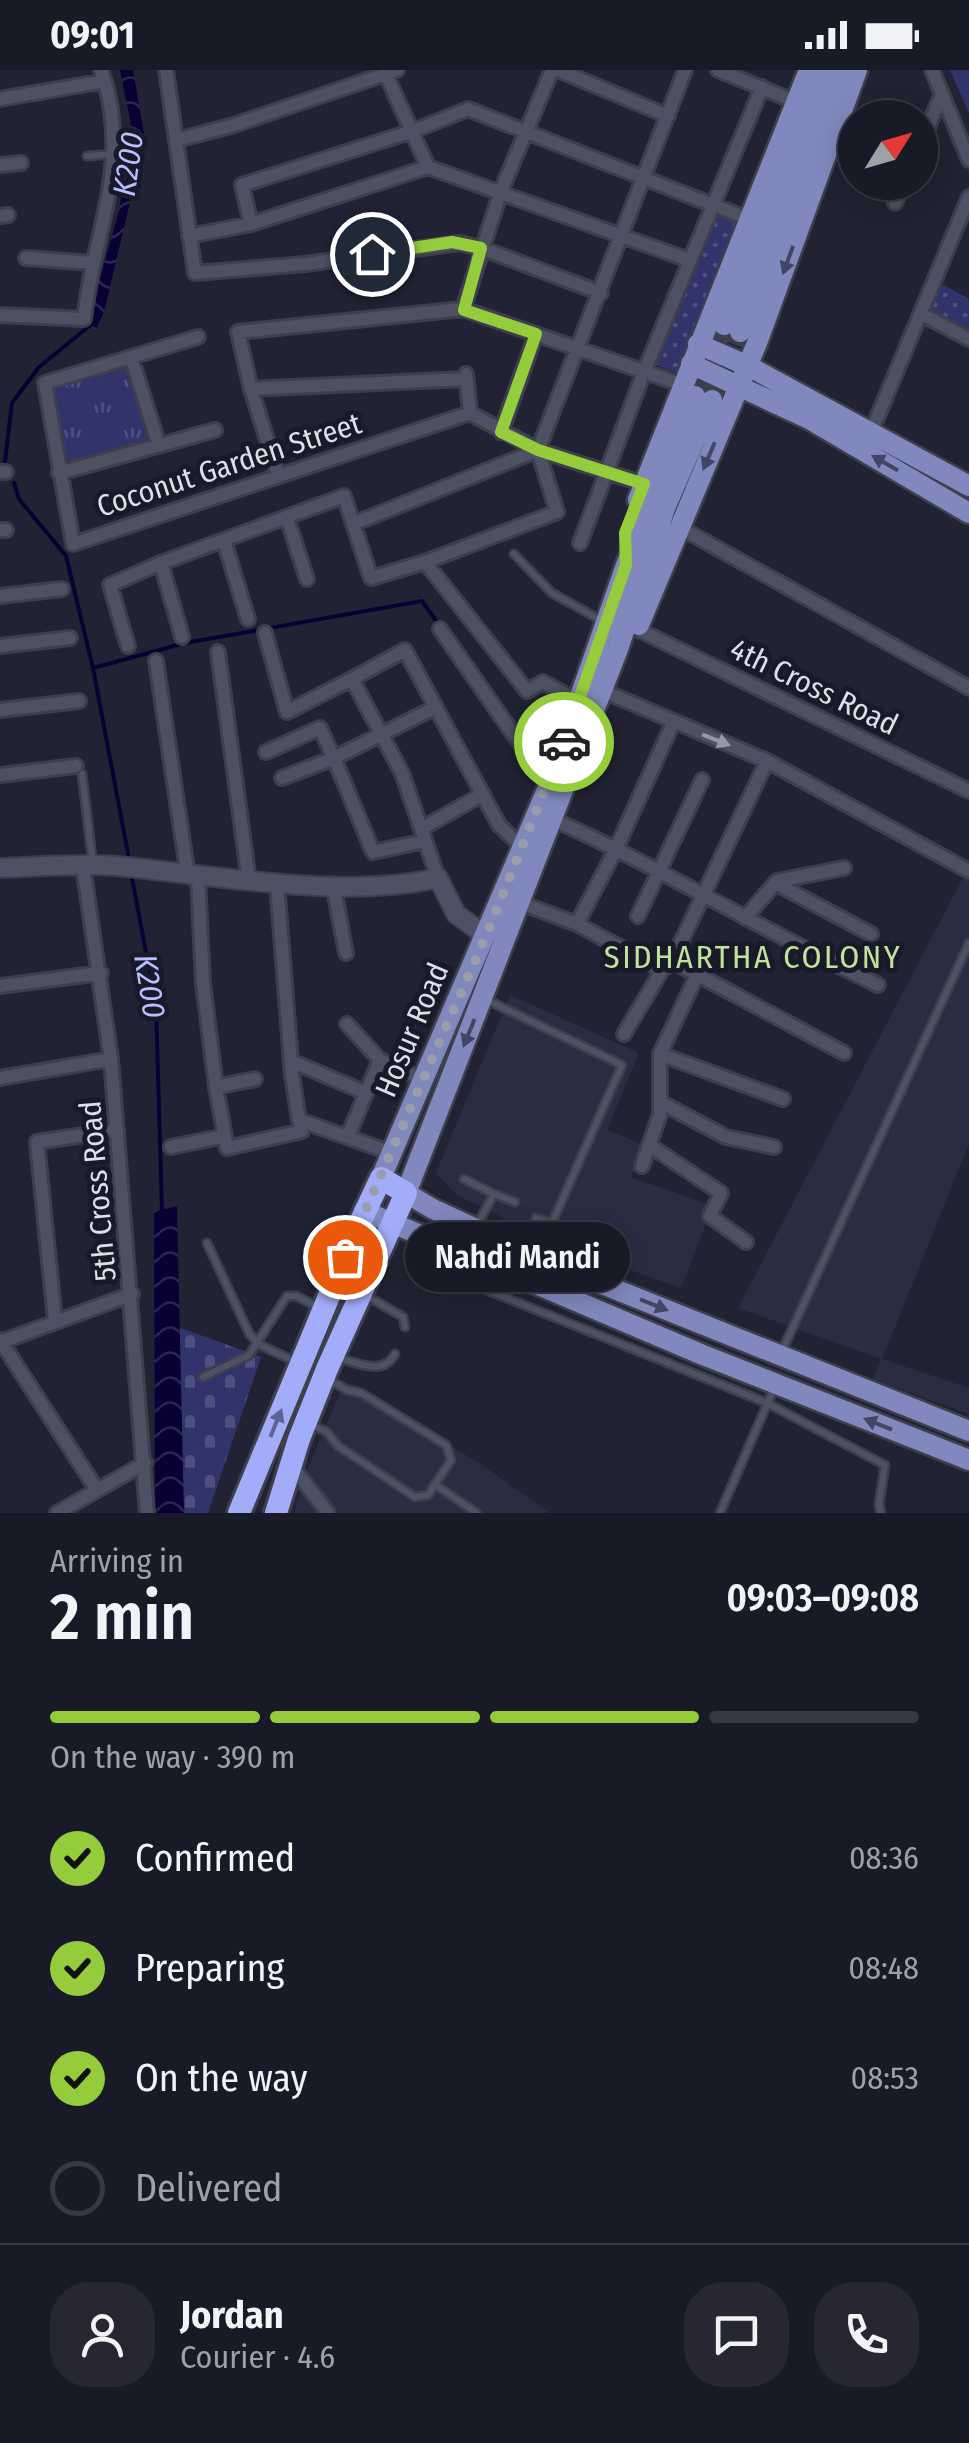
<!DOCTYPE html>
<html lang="en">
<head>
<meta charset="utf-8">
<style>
	body { margin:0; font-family:"Fira Sans Condensed",sans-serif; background:#262733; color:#f1f3f6; height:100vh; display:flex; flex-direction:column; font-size:38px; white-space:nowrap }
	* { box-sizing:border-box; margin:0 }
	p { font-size:32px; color:#9fa1a7 }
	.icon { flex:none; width:55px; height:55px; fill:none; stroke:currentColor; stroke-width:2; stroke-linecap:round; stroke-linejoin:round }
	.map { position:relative; height:1443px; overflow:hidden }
	.sheet { display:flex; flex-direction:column; background:#191a27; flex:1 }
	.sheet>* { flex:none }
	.needle { width:65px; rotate:53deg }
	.fabs { position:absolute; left:838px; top:30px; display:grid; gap:20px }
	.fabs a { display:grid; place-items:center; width:100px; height:100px; border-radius:50%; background:#191a27; box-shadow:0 5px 25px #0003,0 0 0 2px #373844; font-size:50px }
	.pin { position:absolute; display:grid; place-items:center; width:85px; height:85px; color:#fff; margin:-42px; border:5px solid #fff; border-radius:50%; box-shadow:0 2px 10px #0007 }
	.courier { position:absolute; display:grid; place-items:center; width:100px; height:100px; margin:-50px; border:8px solid #95cc3b; border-radius:50%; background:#fff; color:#222; box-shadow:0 2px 12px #0007 }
	.bubble { position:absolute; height:70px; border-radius:35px; background:#191a27; box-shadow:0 5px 25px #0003,0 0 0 2px #373844; font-size:32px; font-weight:600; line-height:70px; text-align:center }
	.summary em { font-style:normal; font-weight:600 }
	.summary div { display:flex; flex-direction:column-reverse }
	.summary { display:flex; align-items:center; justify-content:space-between; height:170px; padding:0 50px }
	h1 { font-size:65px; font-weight:600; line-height:75px }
	.bar { display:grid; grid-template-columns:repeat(4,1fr); gap:15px 10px; align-content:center; height:120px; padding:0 50px }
	.bar i { height:12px; border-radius:8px; background:#373844 }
	.bar .active { background:#95cc3b }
	.bar p { grid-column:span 4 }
	.line { display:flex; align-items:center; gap:25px; padding:0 50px; border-top:2px solid #373844 }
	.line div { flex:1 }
	.round { display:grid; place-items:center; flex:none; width:105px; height:105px; border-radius:40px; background:#262733 }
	ol { padding:0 50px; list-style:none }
	li { display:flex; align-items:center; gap:30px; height:110px }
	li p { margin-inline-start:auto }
	li .icon { padding:10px; border-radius:50%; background:#95cc3b; color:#111; stroke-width:4 }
	li:last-child { color:#9fa1a7 }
	li i { width:55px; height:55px; border:5px solid #373844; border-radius:50% }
	.status { display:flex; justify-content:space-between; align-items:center; height:70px; padding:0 50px; background:#191a27; direction:ltr }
	.status svg { height:28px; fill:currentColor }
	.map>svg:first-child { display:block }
	.built { fill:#2a2c42 }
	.grass { fill:url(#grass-tufts) }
	.cemetery { fill:url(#cemetery-stones) }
	.park { fill:url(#park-dots) }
	.pitch { fill:#31346b }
	.water { fill:url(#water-waves) }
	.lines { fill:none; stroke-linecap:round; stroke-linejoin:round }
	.stream { stroke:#090034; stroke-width:4 }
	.primary-tunnel { stroke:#3d3f4f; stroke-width:20; stroke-dasharray:20 10; stroke-linecap:butt }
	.lane-casing { stroke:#3d3f4d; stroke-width:11 }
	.street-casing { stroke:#3d3f4d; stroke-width:18 }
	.secondary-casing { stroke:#3d3f4d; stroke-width:22 }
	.primary-casing { stroke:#3d3f4d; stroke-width:25 }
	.highway-casing { stroke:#3d3f4d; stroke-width:28 }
	.lane { stroke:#4e5164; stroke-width:6 }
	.street { stroke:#4e5164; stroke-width:12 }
	.secondary { stroke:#4e5164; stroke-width:18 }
	.primary { stroke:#8188bd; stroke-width:20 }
	.highway { stroke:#a3acf9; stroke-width:22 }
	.oneway { fill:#424665 }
	.oneway2 { fill:#9698a8 }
	.oneway3 { fill:#5e6392 }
	.done { stroke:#9b9dab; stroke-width:10; stroke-dasharray:0 18 }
	.route { stroke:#95cc3b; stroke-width:12 }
	.labels { text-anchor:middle; stroke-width:10; stroke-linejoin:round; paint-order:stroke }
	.street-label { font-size:30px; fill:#dddfeb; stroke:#181a2a }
	.water-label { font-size:32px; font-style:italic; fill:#b7bffe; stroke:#181a2a }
	.neighbourhood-label { font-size:32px; letter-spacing:2.5px; fill:#c1e29a; stroke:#181a2a }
</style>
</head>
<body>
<div class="status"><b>09:01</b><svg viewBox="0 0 49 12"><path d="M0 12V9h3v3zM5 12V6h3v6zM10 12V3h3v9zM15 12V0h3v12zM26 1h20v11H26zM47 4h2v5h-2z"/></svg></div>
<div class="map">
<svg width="969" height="1443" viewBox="0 0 969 1443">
	<defs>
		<pattern id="grass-tufts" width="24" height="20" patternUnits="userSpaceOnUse" patternTransform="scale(2.5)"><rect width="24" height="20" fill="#31346b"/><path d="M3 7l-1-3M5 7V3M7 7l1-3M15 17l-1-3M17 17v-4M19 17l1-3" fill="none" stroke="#4e5180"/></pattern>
		<pattern id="cemetery-stones" width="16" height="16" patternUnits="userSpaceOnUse" patternTransform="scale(2.5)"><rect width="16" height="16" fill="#31346b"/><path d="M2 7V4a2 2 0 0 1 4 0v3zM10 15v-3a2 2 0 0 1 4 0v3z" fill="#4e5180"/></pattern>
		<pattern id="park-dots" width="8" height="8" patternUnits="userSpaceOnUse" patternTransform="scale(2.5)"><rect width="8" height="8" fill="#31346b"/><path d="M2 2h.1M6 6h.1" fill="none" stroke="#4e5180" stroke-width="1.8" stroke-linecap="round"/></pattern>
		<pattern id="water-waves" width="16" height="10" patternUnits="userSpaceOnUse" patternTransform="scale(2.5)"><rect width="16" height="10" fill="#090034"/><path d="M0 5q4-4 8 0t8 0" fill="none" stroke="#2c2552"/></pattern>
	</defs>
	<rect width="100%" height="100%" fill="#212334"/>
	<path class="built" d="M966 802 969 803V1074L882 1289 969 1318V1344L873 1309 881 1289 738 1238Z
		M510 925 639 983 607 1060 644 1075 631 1107 713 1136 681 1218 559 1175 457 1125 436 1103Z
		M345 1311 479 1393 550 1443H294L310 1393Z"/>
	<path class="grass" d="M130 292 152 372 69 395 47 315Z"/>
	<path class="cemetery" d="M178 1257 261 1287 208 1443H184Z"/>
	<path class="park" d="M714 145 738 154 679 304 656 295Z
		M942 214 969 229V260L931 239Z"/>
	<path class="pitch" d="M950 0H969V43Z"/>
	<path class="water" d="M120 0H133L145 69 104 242 95 261 88 250 118 145 133 65Z
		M177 1136 184 1443H155L154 1142Z"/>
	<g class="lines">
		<path class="stream" d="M5 391 12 333 39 297 93 253
			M14 413 19 429 66 486 93 598 129 789
			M93 598 185 573 422 531 439 555
			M131 803 156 935 162 1141"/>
		<path class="primary-tunnel" d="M695 326 724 255
			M712 330 740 262"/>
		<defs>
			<path id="lane" d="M87 86 115 84
				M514 484 552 523 604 552
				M82 704 93 795
				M487 930 622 995 552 1153 536 1148 526 1176
				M464 1109 494 1124
				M478 1153 494 1124 515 1132
				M207 1173 249 1263 258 1274 294 1291
				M452 1206 767 1333 885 1395 879 1434 881 1443
				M367 1226 403 1247 405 1257
				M782 1281 969 873
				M339 1288C358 1293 383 1306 395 1284
				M203 1307 249 1285 287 1226H296L320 1238
				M312 1355 327 1362 338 1376 415 1427 428 1425 451 1390 446 1375 361 1323 347 1320 330 1310
				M437 1416 477 1443
				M720 1443 775 1316"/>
			<path id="street" d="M166 0 195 203 305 194 459 173 481 178 601 223
				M384 0 428 97 689 190
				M558 0 668 46
				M718 0 796 32
				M932 0 969 90
				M0 29 105 11
				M177 70 234 55 397 0
				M920 76 942 24
				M0 95 21 93
				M895 133 904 112
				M0 146 8 145
				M251 154 242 115 413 61 468 39 751 150
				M189 166 251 154 428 97
				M26 188 92 193
				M463 239 501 121 552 0
				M921 244 969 269
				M0 245 84 249C94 160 133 90 101 0
				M198 267 45 313 73 474 470 343
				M131 287 159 376
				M466 304 470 343
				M251 319 465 309
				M470 343 538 380 644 414
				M501 362 536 264
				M870 365 969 127
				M538 380 685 0
				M0 402H6
				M59 403 215 360
				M278 405 251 319 238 262 463 239 683 315
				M287 448 307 509
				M353 454 538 380
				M679 457 969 618
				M0 460H6
				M224 471 248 549
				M580 473 644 302 762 17
				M425 492 527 621 543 612 579 632
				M161 493 182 567
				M0 526 62 519
				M440 559 549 715
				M637 559 969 721
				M265 563 287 642 352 609
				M0 576 70 568
				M128 576 110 515 161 493 344 426 371 508 425 492 557 442 538 380
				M218 582 249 811
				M156 591 188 806
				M601 620 767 691
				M0 640 79 631
				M266 682 320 658 334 688 436 637
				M0 705 76 696
				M282 708 334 688 373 782 425 771
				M550 748C662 798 767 863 878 915
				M421 759 483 724
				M83 796 111 989 147 1443
				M198 808 203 913 216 1017 255 1009
				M438 808 402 703 352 609 405 580 499 755 523 778
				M277 813 292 1005 299 1050 392 1083
				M775 813 871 864
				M333 814 346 883
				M518 832 577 854 662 900
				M638 846 702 710
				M745 848 777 811 844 798
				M577 854 616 779 673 653
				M672 891 844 983
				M0 916 101 903
				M347 954 380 990 424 1010
				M624 964 662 900 672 891 767 691 969 801
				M660 984 783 1029
				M291 991 364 1022
				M0 1008 111 989
				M216 1017 227 1078 302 1061 299 1050
				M660 1032 726 1067 774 1077
				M348 1066 380 990
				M649 1075 721 1123 710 1146 746 1172
				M171 1077 225 1066
				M642 1096 660 1044V984L697 905
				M55 1251 37 1072 117 1060
				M0 1270 97 1420
				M1 1272 132 1224
				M292 1396 328 1443
				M57 1443 145 1393"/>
			<path id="secondary" d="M0 798C38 797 78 793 116 796 217 805 339 830 438 808L456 844 486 866"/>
			<path id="primary" d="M724 255 824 0
				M740 262 843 0
				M698 274 748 296 969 416
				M691 294 809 349 969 443
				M712 330 665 438 618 579 406 1123 433 1139 552 1194 969 1361
				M638 430 809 0
				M639 555 757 273 857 0
				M381 1108 549 715 626 495 695 326
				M364 1141 703 1285 969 1390"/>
			<path id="highway" d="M239 1443 356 1161 381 1108 406 1123 327 1299 299 1369 276 1443"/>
		</defs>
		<use href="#lane" class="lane-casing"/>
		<use href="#street" class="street-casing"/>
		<use href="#secondary" class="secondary-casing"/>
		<use href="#primary" class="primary-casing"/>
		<use href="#highway" class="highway-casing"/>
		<use href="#lane" class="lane"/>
		<use href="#street" class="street"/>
		<use href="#secondary" class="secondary"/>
		<use href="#primary" class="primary"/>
		<use href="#highway" class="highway"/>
	</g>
	<defs><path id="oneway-solid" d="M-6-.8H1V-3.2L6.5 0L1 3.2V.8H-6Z" transform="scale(2.5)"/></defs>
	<g class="oneway">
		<use href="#oneway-solid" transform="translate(788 190) rotate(110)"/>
		<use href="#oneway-solid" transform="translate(709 386) rotate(113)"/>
		<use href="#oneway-solid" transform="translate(885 393) rotate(-150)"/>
		<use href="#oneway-solid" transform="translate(469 963) rotate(112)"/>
		<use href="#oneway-solid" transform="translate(654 1235) rotate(22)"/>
		<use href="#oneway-solid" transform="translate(878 1354) rotate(-158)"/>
	</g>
	<use class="oneway2" href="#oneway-solid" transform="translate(716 670) rotate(22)"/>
	<use class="oneway3" href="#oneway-solid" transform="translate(276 1353) rotate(-68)"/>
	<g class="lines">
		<path class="done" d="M345 1187 486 866 564 672"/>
		<path class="route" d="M372 184 452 172 481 178 464 240 536 264 501 362 538 380 644 414 625 463 626 495 564 672"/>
	</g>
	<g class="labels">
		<g class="street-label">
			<text transform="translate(229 395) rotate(-18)" y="10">Coconut Garden Street</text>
			<text transform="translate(814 617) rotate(26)" y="10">4th Cross Road</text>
			<text transform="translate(412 960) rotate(-67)" y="10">Hosur Road</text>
			<text transform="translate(98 1121) rotate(-95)" y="10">5th Cross Road</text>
		</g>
		<g class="water-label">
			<text transform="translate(128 94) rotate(-82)" y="11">K200</text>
			<text transform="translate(150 916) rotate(81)" y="11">K200</text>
		</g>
		<g class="neighbourhood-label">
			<text x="753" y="898">SIDHARTHA COLONY</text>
		</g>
	</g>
</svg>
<div class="fabs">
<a><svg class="needle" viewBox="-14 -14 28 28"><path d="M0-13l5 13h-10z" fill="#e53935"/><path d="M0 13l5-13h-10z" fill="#9fa1a7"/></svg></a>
</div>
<div class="pin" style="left:345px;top:1187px;background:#ea580c"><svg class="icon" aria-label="bag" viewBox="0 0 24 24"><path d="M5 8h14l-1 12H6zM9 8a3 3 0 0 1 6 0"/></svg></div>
<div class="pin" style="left:372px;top:184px;background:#1f2937"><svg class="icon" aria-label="home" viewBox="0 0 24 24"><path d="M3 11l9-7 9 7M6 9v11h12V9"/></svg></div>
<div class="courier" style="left:564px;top:672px"><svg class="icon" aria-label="car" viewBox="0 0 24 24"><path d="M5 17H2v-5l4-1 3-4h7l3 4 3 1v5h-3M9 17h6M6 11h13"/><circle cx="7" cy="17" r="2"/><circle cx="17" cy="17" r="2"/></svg></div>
<div class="bubble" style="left:405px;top:1152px;width:225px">Nahdi Mandi</div>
</div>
<section class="sheet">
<div class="summary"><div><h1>2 min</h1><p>Arriving in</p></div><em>09:03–09:08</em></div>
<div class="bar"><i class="active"></i><i class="active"></i><i class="active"></i><i></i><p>On the way · 390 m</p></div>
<ol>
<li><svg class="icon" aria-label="check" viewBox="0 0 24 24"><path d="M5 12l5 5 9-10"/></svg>Confirmed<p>08:36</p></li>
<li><svg class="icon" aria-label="check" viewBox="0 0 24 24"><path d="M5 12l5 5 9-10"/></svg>Preparing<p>08:48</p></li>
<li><svg class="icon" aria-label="check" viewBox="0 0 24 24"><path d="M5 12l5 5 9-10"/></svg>On the way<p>08:53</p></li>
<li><i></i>Delivered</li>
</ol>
<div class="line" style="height:180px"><a class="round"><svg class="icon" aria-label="person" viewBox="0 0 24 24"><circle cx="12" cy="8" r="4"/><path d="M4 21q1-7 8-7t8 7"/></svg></a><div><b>Jordan</b><p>Courier · 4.6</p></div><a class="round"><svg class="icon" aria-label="chat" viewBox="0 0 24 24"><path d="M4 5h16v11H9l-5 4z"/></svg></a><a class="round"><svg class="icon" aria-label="phone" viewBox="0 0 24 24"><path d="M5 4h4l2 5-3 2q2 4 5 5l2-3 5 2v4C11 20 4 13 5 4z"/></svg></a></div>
</section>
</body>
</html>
